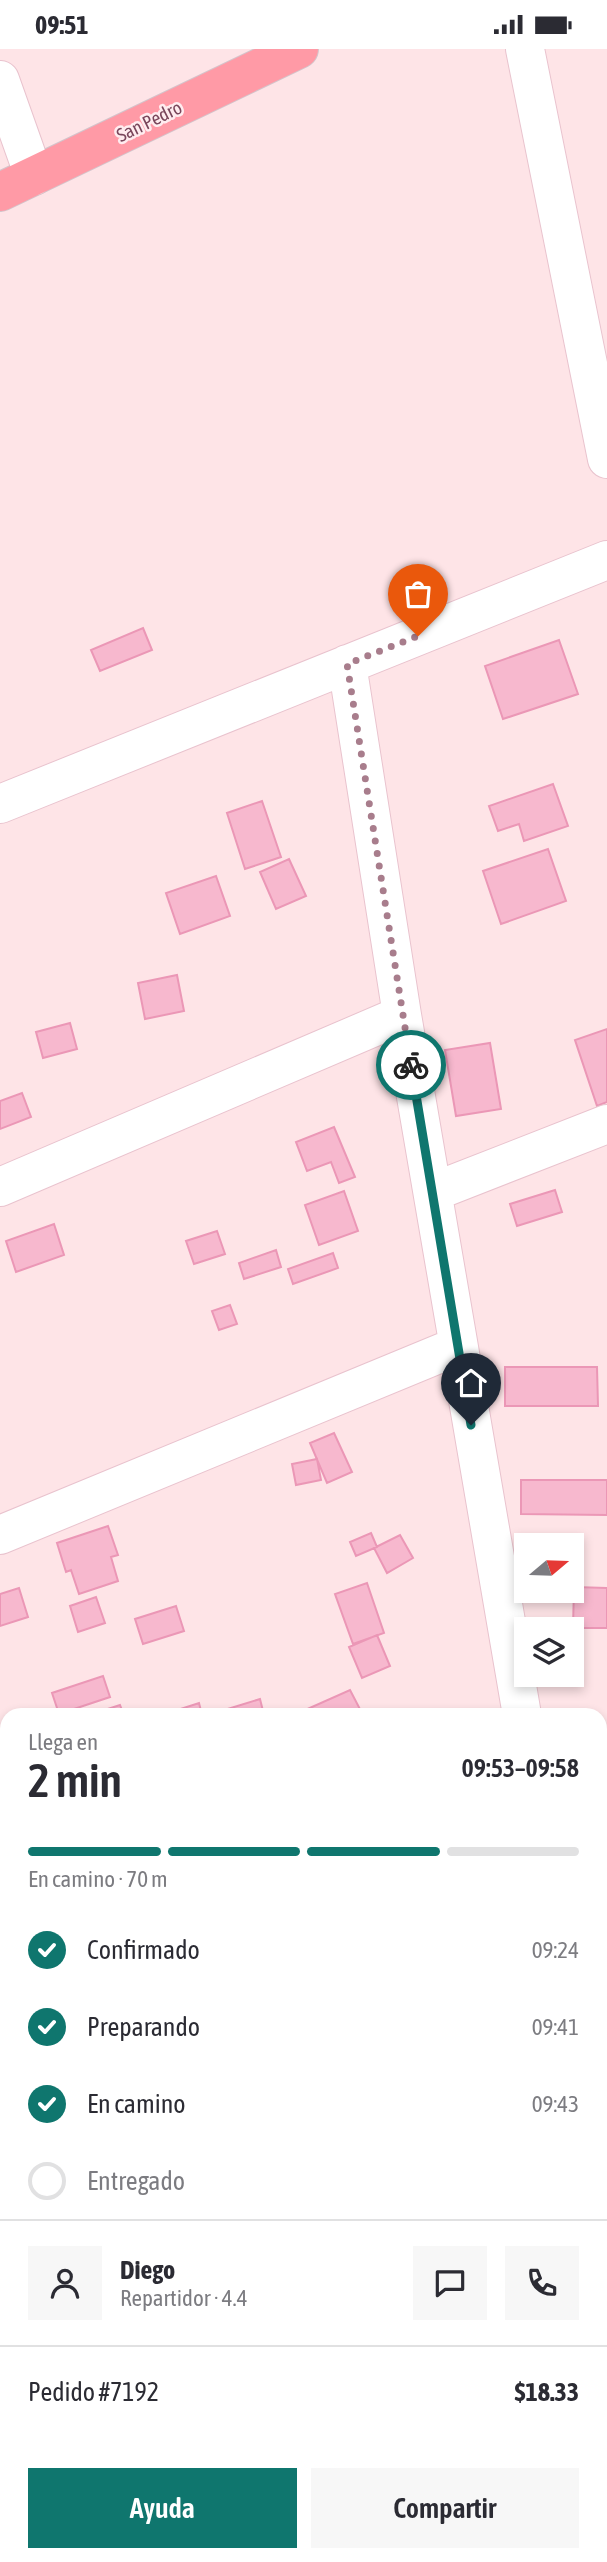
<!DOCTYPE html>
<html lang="es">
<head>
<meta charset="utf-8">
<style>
	body { margin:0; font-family:"Asap Condensed",sans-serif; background:#f7f7f7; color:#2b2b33; height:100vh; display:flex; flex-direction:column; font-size:26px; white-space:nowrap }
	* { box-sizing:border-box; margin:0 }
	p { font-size:23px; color:#7c7c81 }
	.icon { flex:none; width:38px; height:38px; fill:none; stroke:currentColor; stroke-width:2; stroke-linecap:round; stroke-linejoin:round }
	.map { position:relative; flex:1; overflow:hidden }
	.panel { position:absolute; left:0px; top:1659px; width:607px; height:854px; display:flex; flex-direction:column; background:#fff; border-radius:21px 21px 0 0; box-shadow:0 4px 10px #0003 }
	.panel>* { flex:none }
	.needle { width:46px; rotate:71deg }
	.tools { position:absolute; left:514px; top:1484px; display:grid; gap:14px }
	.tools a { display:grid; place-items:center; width:70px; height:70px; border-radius:0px; background:#fff; box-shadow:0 4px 10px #0003; font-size:35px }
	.pin { position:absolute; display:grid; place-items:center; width:60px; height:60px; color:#fff; margin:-72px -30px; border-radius:50% 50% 50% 0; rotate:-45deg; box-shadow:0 0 7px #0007 }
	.pin .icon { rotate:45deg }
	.courier { position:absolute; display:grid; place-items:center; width:70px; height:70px; margin:-35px; border:5px solid #0f766e; border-radius:50%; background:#fff; color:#222; box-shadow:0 2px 9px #0007 }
	.overview em { font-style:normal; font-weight:600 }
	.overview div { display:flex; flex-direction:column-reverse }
	.overview { display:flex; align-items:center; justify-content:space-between; height:119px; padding:0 28px }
	h1 { font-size:46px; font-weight:600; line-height:52px }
	.bar { display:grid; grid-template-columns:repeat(4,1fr); gap:10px 7px; align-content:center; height:84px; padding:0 28px }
	.bar i { height:9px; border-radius:5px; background:#e1e1e2 }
	.bar .on { background:#0f766e }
	.bar p { grid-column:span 4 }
	.line { display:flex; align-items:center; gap:18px; padding:0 28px; border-top:2px solid #e1e1e2 }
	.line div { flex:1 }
	.round { display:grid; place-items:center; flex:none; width:74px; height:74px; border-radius:0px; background:#f7f7f7 }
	ol { padding:0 28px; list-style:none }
	li { display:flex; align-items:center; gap:21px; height:77px }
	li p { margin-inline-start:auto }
	li .icon { padding:7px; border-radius:50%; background:#0f766e; color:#fff; stroke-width:4 }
	li:last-child { color:#7c7c81 }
	li i { width:38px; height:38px; border:4px solid #e1e1e2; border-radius:50% }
	.primary-button { display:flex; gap:14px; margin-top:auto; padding:14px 28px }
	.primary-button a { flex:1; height:80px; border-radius:0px; background:#0f766e; color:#fff; font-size:28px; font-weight:600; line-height:80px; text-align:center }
	.primary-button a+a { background:#f7f7f7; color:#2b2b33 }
	.status { display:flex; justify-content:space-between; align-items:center; height:49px; padding:0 35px; background:#fff; direction:ltr }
	.status svg { height:19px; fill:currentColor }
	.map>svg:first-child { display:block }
	.building { fill:#f7b8ce; stroke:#eb97b6; stroke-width:2 }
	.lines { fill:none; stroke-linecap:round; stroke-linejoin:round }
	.minor-casing { stroke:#e9c3ce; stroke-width:40 }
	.major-casing { stroke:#d4c4cb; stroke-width:40 }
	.path { stroke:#dc9bb2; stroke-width:4.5; stroke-dasharray:2 5; stroke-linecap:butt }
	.minor { stroke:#fff; stroke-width:38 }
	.major { stroke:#ff9aa6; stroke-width:38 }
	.done { stroke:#a87d8c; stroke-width:7; stroke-dasharray:0 12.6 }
	.route { stroke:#0f766e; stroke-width:9 }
	.labels { text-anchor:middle; stroke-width:5; stroke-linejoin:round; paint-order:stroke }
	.street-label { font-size:19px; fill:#7a465b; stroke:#ffecef }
</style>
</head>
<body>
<div class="status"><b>09:51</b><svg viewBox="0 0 49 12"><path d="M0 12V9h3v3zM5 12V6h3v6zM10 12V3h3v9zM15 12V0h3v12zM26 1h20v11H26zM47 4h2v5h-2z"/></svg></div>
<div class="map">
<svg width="607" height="2513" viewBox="0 0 607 2513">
	<rect width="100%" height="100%" fill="#fee4e7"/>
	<path class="building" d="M143 579 152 601 100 622 91 601Z
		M559 591 578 645 503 670 485 617Z
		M553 735 568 777 524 792 519 775 498 782 489 757Z
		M262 752 281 808 245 820 227 764Z
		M548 800 566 852 501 875 483 822Z
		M289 810 306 847 276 860 260 823Z
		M216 827 230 867 180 885 166 844Z
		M177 926 184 962 145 970 138 934Z
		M70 974 77 1000 43 1009 36 983Z
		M607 980V1053L597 1057 575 991Z
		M490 994 501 1060 456 1067 445 1001Z
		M22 1044 31 1068 0 1080V1052Z
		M334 1078 355 1128 339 1134 331 1113 307 1122 296 1093Z
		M555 1141 562 1163 517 1177 510 1155Z
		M344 1142 358 1182 319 1196 305 1156Z
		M54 1175 64 1206 16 1223 6 1192Z
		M217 1182 225 1205 194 1215 186 1192Z
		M276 1201 281 1218 244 1230 239 1214Z
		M333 1204 338 1219 293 1235 288 1220Z
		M230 1256 237 1275 219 1281 212 1262Z
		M505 1318H597L598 1357H505Z
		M334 1384 352 1423 327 1434 310 1394Z
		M317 1410 321 1431 296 1436 292 1415Z
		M521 1431H607V1466L521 1465Z
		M108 1477 118 1506 111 1508 118 1532 79 1545 71 1521 66 1523 57 1494Z
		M371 1484 377 1498 356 1507 350 1493Z
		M400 1486 413 1509 387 1524 374 1499Z
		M367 1534 384 1584 353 1595 335 1545Z
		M574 1538 607 1539V1579H573Z
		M19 1539 28 1568 0 1577V1545Z
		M96 1548 105 1574 78 1583 70 1557Z
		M176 1557 184 1582 143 1595 135 1570Z
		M377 1586 390 1617 362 1629 349 1598Z
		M103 1627 110 1648 59 1665 52 1644Z
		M350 1641 363 1666H294Z
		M260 1650 264 1666H219L218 1663Z
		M199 1654 202 1666H162Z
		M120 1656 124 1666H89Z
		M7 2102V2132L0 2134V2104Z
		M6 2299 7 2322 0 2324V2301Z
		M607 2443V2472L600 2474V2445Z
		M607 2478V2502L600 2504V2480Z
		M7 2499V2506H29L31 2513H0V2501Z
		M601 2505 603 2513H589L587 2509Z
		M334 2506 336 2513H310L333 2506Z
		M349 2506H374L377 2513H351Z
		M421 2506 423 2513H387L385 2507Z
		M427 2506H452L454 2513H429Z
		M460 2506H481L483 2513H462Z
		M496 2506H517L518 2511 498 2513Z
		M548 2506H583L585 2513H550Z"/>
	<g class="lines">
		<defs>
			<path id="minor" d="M525 0 607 410
				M0 31 34 127
				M347 615 402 966 522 1666
				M0 755 607 511
				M0 1138 402 966
				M433 1143 607 1075
				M0 1486 458 1297
				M0 1842 7 1888
				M0 2018 7 2017
				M600 2145 607 2159
				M600 2341 607 2337
				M0 2440 7 2438
				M114 2506 116 2513
				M229 2513 244 2506"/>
			<path id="major" d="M0 143 299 0"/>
		</defs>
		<use href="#minor" class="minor-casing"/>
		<use href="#major" class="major-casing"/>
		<path class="path" d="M600 1977 607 1981"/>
		<use href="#minor" class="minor"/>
		<use href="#major" class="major"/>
	</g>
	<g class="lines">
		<path class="done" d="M411 1016 347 615 418 587"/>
		<path class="route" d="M411 1016 471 1376"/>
	</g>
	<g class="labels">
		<g class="street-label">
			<text transform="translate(149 72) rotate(-26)" y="7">San Pedro</text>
		</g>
	</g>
</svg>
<div class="tools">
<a><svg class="needle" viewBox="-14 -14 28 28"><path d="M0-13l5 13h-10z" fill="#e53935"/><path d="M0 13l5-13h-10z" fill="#7c7c81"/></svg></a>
<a><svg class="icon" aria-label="layers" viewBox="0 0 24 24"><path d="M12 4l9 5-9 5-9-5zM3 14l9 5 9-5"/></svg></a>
</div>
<div class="pin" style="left:418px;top:587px;background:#ea580c"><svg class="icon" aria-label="bag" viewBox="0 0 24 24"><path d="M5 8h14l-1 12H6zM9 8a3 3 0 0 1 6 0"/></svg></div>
<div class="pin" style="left:471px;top:1376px;background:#1f2937"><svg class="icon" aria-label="home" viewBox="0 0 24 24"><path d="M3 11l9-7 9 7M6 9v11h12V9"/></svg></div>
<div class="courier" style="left:411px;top:1016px"><svg class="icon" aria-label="bike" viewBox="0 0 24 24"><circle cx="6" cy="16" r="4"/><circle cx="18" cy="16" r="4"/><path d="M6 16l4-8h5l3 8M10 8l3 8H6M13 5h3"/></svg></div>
<section class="panel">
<div class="overview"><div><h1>2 min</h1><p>Llega en</p></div><em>09:53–09:58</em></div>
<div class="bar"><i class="on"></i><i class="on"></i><i class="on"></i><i></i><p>En camino · 70 m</p></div>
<ol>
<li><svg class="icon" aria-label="check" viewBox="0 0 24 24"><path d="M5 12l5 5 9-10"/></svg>Confirmado<p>09:24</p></li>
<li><svg class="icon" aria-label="check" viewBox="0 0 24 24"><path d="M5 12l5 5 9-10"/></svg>Preparando<p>09:41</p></li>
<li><svg class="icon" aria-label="check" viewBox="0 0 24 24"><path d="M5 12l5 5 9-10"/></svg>En camino<p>09:43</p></li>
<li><i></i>Entregado</li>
</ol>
<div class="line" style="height:126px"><a class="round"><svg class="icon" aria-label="person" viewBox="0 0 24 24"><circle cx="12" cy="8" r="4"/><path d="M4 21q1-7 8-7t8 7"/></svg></a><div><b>Diego</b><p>Repartidor · 4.4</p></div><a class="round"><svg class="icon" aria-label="chat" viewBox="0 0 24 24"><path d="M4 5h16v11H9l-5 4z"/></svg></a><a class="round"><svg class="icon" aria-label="phone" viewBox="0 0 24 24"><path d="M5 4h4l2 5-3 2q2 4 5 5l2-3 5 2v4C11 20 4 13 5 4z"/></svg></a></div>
<div class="line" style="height:91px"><div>Pedido #7192</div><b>$18.33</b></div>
<div class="primary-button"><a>Ayuda</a><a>Compartir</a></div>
</section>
</div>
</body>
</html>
